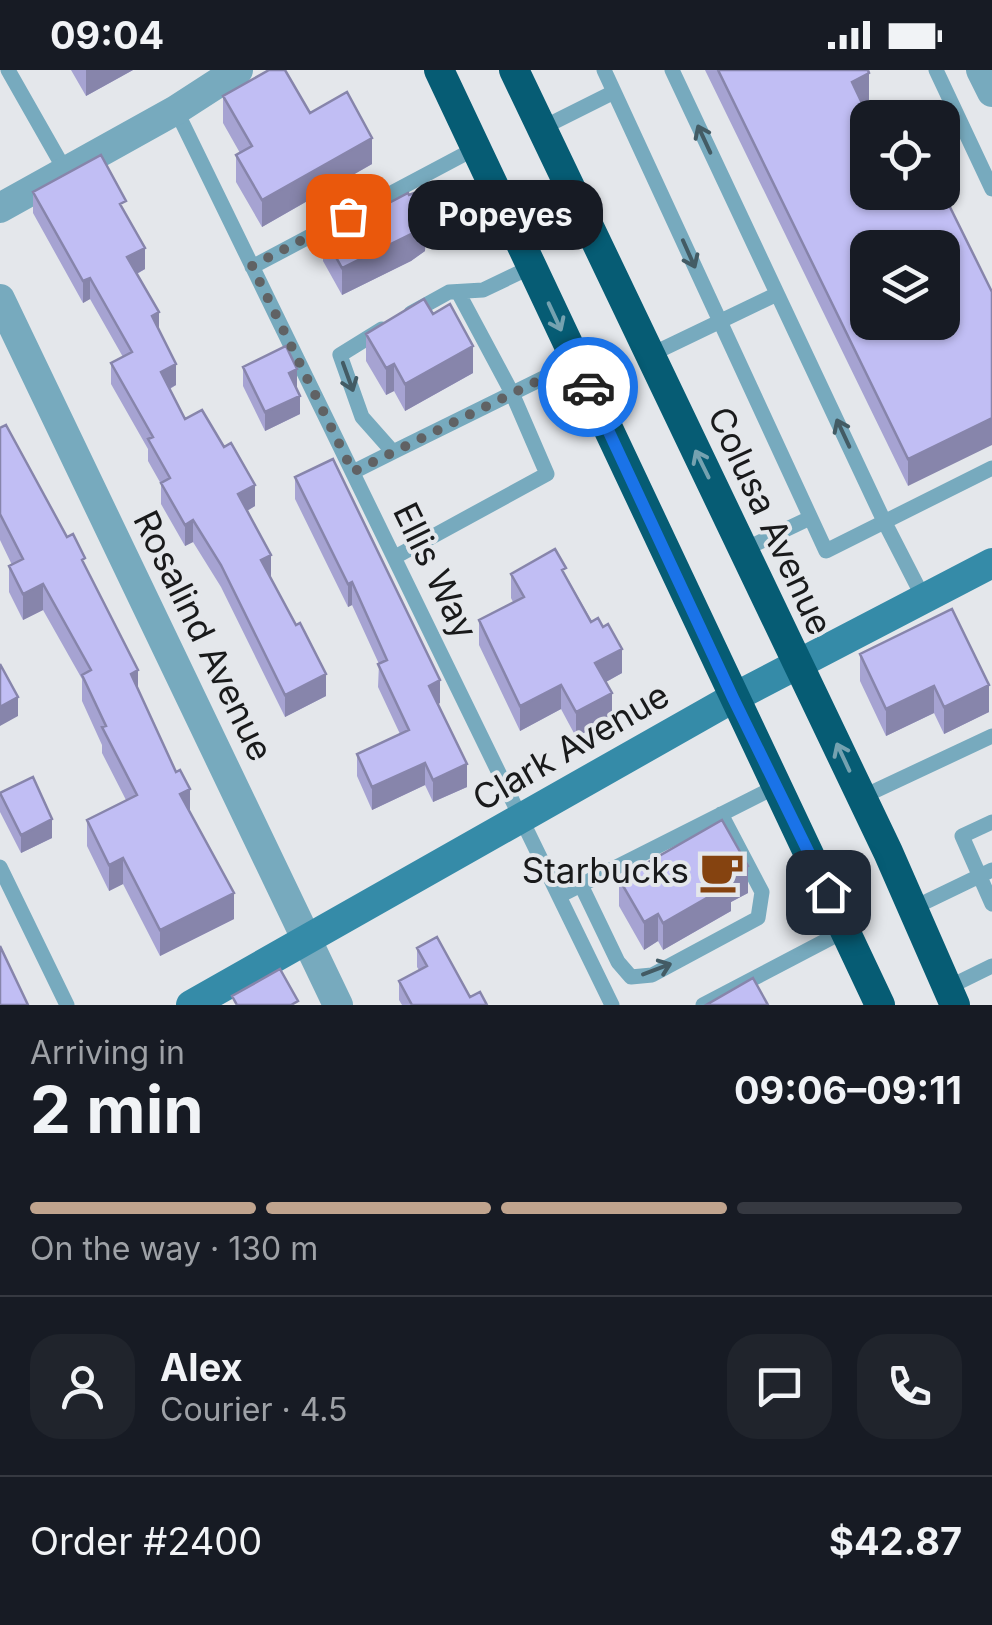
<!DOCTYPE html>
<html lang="en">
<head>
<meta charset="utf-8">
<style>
	body { margin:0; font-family:Inter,sans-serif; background:#20242c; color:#f1f3f6; height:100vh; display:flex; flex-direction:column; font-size:38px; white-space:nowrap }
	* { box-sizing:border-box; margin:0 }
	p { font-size:32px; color:#9ea1a6 }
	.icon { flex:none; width:55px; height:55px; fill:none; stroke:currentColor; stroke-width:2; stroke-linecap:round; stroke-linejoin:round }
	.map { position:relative; height:935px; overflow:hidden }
	.details { display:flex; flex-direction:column; background:#171b24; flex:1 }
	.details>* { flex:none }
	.fabs { position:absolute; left:850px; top:30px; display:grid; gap:20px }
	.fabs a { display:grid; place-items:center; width:110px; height:110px; border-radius:20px; background:#171b24; box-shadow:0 2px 8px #0004; font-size:50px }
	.pin { position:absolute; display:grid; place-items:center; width:85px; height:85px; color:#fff; margin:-42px; border-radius:20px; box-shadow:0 5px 15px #0006 }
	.courier { position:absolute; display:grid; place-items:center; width:100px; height:100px; margin:-50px; border:8px solid #1a73e8; border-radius:50%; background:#fff; color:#222; box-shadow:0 2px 12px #0007 }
	.bubble { position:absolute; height:70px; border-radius:30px; background:#171b24; box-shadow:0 2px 8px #0004; font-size:32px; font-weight:700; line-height:70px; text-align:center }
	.overview em { font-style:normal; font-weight:700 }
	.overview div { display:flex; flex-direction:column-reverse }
	.overview { display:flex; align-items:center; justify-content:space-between; height:170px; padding:0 30px }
	h1 { font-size:65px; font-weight:700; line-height:75px }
	.bar { display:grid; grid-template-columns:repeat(4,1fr); gap:15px 10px; align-content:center; height:120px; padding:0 30px }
	.bar i { height:12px; border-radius:8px; background:#363941 }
	.bar .on { background:#c0a48e }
	.bar p { grid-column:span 4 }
	.line { display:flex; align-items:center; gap:25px; padding:0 30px; border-top:2px solid #363941 }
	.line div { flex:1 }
	.round { display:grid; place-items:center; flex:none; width:105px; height:105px; border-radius:30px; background:#20242c }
	.status { display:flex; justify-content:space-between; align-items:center; height:70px; padding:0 50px; background:#171b24; direction:ltr }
	.status svg { height:28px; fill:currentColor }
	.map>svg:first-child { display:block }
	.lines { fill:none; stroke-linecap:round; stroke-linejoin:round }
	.lane { stroke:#77aabe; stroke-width:15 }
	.street { stroke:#77aabe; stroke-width:30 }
	.secondary { stroke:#358ba8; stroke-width:30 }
	.highway { stroke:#065c74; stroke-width:30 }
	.wall { fill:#a6a3d2 }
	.shaded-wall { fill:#8785ab }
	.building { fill:#c1bef4; stroke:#8785ab; stroke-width:2.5; fill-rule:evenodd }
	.oneway { stroke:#435b64 }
	.oneway2 { stroke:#75a2b0 }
	.done { stroke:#606264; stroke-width:10; stroke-dasharray:0 18 }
	.route { stroke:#1a73e8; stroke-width:12 }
	.labels { text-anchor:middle; stroke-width:8; stroke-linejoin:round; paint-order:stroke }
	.street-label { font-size:35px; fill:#191a1b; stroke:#e4e7eb }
	.poi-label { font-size:35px; fill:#191a1b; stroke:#e4e7eb; text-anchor:end }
</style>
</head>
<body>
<div class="status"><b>09:04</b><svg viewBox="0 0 49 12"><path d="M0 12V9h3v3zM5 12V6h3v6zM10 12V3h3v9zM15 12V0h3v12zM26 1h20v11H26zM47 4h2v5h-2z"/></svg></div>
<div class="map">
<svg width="992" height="935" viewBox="0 0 992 935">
	<rect width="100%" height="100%" fill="#e4e7eb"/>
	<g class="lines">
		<path class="lane" d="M8 0 66 102
			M604 0 826 481 992 398
			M672 0 884 451 924 529
			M936 0 992 119
			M176 40 612 935
			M542 58 614 22
			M252 197 476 78
			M411 243 449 222 483 220 531 197
			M382 259 340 285 362 347 393 382 576 292
			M650 285 777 224
			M353 402 393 382
			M743 480 810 448
			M395 487 547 404 512 323 458 222
			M862 727 992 666
			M992 752 962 766 992 834
			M0 797 67 935
			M581 815 618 892 631 907 652 905 758 848 762 822 721 744
			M559 826 777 716
			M911 839 992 800
			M947 918 992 896
			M703 935 846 860"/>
		<path class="street" d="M981 0 992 22
			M0 138 176 40 238 0
			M0 229 338 935"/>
		<path class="secondary" d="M191 935 733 628 992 493"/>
		<path class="highway" d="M439 0 880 935
			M514 0 888 782 955 935"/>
	</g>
	<path class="wall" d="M71 0H133L86 26Z
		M705 0H868L869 30 862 33 869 48 942 122 908 416Z
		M223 26 310 43 372 94 262 157 236 112V85L240 83 223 53Z
		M33 122 126 144 145 199 137 204 159 260 176 315 170 319 185 349 255 436 247 441 271 506 270 507 326 626 285 647 221 517 193 472 185 476 161 434V414L148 391V379L111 314V293L123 287 90 229 83 233 33 143Z
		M387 134 426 171 425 181 411 191 342 225 323 191V164Z
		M433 244 473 303 405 341 394 321 386 325 366 291V264Z
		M243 297 297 318H296L300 344 265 361 243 316Z
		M0 358 85 496 234 849 160 886 123 814 109 821 87 776V750L126 730 102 683V675L82 631V609L43 540 23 550 9 522V496L12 495 0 470Z
		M295 407 440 633 438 634 467 717 433 732 425 715 372 740 357 706V684L400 664 378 617 379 594 352 535 348 537 295 429Z
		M511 504 566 506 622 603 606 612 612 648 576 667 561 639 520 661 479 575V550L513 532 511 528Z
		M860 584 989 642 944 664 934 643 886 666 860 611Z
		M0 723 52 768 21 783 0 742Z
		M619 809 748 823 731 832V841L663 880 658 871 644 880 619 836Z
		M417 878 470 927 487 935H402L399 930V911L419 900 417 897Z"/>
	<path class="shaded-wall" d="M86 0H133L86 26Z
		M869 3V30L852 39V12Z
		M372 68V94L262 157V130Z
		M426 144 425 181 411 191 342 225V198Z
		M145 178V199L127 209V187Z
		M90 208V229L83 233V211Z
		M159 242V264L152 246Z
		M473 276V303L405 341V314Z
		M176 294V315L161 323V302Z
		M394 294V321L386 325V298Z
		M297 299V318L289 322V303Z
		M300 326V344L265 361V342Z
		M992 348V375L908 416V389Z
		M255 415V436L238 446V424Z
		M193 450V472L185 476V455Z
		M271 485V506L261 511V490Z
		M352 512V535L348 537V514Z
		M43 514V540L23 550V524Z
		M622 579V603L595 618V593Z
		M138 600V626L131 604Z
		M326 604V626L285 647V625Z
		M440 610V633L429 638V616Z
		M561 615V639L520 661V636Z
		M989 615V642L944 664V637Z
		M934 616V643L886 666V639Z
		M612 623V648L576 667V642Z
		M18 627V646L0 656V637Z
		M425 693V715L372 740V717Z
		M467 694V717L433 732V710Z
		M190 719V745L180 724Z
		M52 749V768L21 783V765Z
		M123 788V814L109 821V795Z
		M748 796V823L731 832V841L663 880V853L727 807Z
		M234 823V849L160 886V860Z
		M658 844V871L644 880V852Z"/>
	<path class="building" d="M269 0H285L310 43 347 22 372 68 262 130 236 85 252 76 223 26Z
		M718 0H868L869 3 852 12 869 48H868V122H942V121L992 222V348L908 389ZM868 178H942V252H868Z
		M893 39 897 48H876Z
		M101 85 126 131 120 134 145 178 127 187 159 242 152 246 176 294 161 302 185 349 202 340 224 377 231 373 255 415 238 424 271 485 261 490 296 555 300 553 326 604 285 625 221 495 193 450 185 455 161 413 170 408 148 369 153 367 111 293 132 282 90 208 83 211 33 122Z
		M408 123 409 125 414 123 426 144 421 146 425 154 411 164 342 198 323 164 386 130 387 134Z
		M424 229 433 244 450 234 473 276 405 314 394 294 386 298 366 264Z
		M286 276 297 299 289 303 300 326 265 342 243 297Z
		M6 355 67 467 73 464 85 488 82 490 138 600 131 604 176 702 180 700 190 719 180 724 234 823 160 860 123 788 109 795 87 750 137 725 102 657 106 656 82 605 91 600 43 514 23 524 9 496 23 489 0 444V358Z
		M333 389 440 610 429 616 467 694 433 710 425 693 372 717 357 684 409 660 378 594 387 590 352 512 348 514 295 407Z
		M555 479 566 498 562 500 591 552 598 548 603 557 608 554 622 579 595 593 612 623 576 642 561 615 520 636 479 550 524 527 511 504Z
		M952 539 989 615 944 637 934 616 886 639 860 584Z
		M0 594 18 627 0 637Z
		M33 707 52 749 21 765 0 723Z
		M722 750 748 796 727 807 731 814 663 853 658 844 644 852 619 809Z
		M437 867 470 927 480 922 487 935H412L399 911 427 896 417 878Z
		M0 876 28 935H0Z
		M280 899 298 931 291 935H237L232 926Z
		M753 908 768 935H706Z"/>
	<defs><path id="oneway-shaft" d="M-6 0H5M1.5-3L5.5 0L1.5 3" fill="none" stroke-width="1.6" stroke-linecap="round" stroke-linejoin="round" transform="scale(2.5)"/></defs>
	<g class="oneway">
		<use href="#oneway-shaft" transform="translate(704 69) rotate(-115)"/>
		<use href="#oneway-shaft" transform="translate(689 184) rotate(66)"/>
		<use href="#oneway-shaft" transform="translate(348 307) rotate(70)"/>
		<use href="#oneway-shaft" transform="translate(843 363) rotate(-115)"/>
		<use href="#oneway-shaft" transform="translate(657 899) rotate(-21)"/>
	</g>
	<g class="oneway2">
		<use href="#oneway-shaft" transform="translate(555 247) rotate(65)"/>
		<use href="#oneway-shaft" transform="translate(702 394) rotate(-116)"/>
		<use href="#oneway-shaft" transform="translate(843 687) rotate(-115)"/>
	</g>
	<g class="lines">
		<path class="done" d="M348 146 252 196 353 402 576 292 588 317"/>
		<path class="route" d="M588 317 733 628 828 822"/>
	</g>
	<defs>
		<symbol id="cafe-bare" viewBox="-9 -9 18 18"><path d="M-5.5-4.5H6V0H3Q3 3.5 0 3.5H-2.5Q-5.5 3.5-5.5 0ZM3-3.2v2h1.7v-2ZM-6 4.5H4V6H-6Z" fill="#854310" stroke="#e4e7eb" stroke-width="2.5" paint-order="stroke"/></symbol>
	</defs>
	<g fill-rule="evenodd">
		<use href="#cafe-bare" x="690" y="770" width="63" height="63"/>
	</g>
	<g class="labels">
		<g class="street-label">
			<text transform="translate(770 451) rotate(65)" y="12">Colusa Avenue</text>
			<text transform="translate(435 501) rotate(64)" y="12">Ellis Way</text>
			<text transform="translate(203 566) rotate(64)" y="12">Rosalind Avenue</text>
			<text transform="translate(571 677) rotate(-30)" y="12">Clark Avenue</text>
		</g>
		<g class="poi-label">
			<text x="689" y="813">Starbucks</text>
		</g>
	</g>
</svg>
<div class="fabs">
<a><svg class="icon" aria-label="locate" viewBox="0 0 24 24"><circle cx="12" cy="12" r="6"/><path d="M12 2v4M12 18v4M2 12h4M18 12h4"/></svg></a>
<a><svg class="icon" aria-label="layers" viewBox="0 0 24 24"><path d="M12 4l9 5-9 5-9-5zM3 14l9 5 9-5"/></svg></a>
</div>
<div class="pin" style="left:348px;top:146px;background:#ea580c"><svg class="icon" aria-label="bag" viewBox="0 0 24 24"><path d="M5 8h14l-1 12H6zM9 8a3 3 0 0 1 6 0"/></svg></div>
<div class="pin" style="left:828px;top:822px;background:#1f2937"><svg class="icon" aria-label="home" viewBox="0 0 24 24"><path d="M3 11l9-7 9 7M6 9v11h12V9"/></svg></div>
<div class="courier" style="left:588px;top:317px"><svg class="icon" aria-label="car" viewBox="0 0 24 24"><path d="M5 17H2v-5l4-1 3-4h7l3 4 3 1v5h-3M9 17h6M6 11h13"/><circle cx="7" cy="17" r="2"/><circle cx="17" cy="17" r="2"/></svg></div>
<div class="bubble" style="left:408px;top:110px;width:195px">Popeyes</div>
</div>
<section class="details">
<div class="overview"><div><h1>2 min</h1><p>Arriving in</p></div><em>09:06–09:11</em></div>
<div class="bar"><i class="on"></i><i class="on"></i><i class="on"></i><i></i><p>On the way · 130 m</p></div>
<div class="line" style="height:180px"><a class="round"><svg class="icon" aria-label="person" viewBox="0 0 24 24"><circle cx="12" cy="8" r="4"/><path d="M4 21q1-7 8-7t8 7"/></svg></a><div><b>Alex</b><p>Courier · 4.5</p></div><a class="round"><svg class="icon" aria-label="chat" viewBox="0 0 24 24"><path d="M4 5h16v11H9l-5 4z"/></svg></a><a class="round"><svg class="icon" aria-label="phone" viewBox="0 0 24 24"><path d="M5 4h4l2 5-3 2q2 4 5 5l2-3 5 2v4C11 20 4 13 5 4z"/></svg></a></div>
<div class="line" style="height:130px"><div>Order #2400</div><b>$42.87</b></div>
</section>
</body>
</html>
